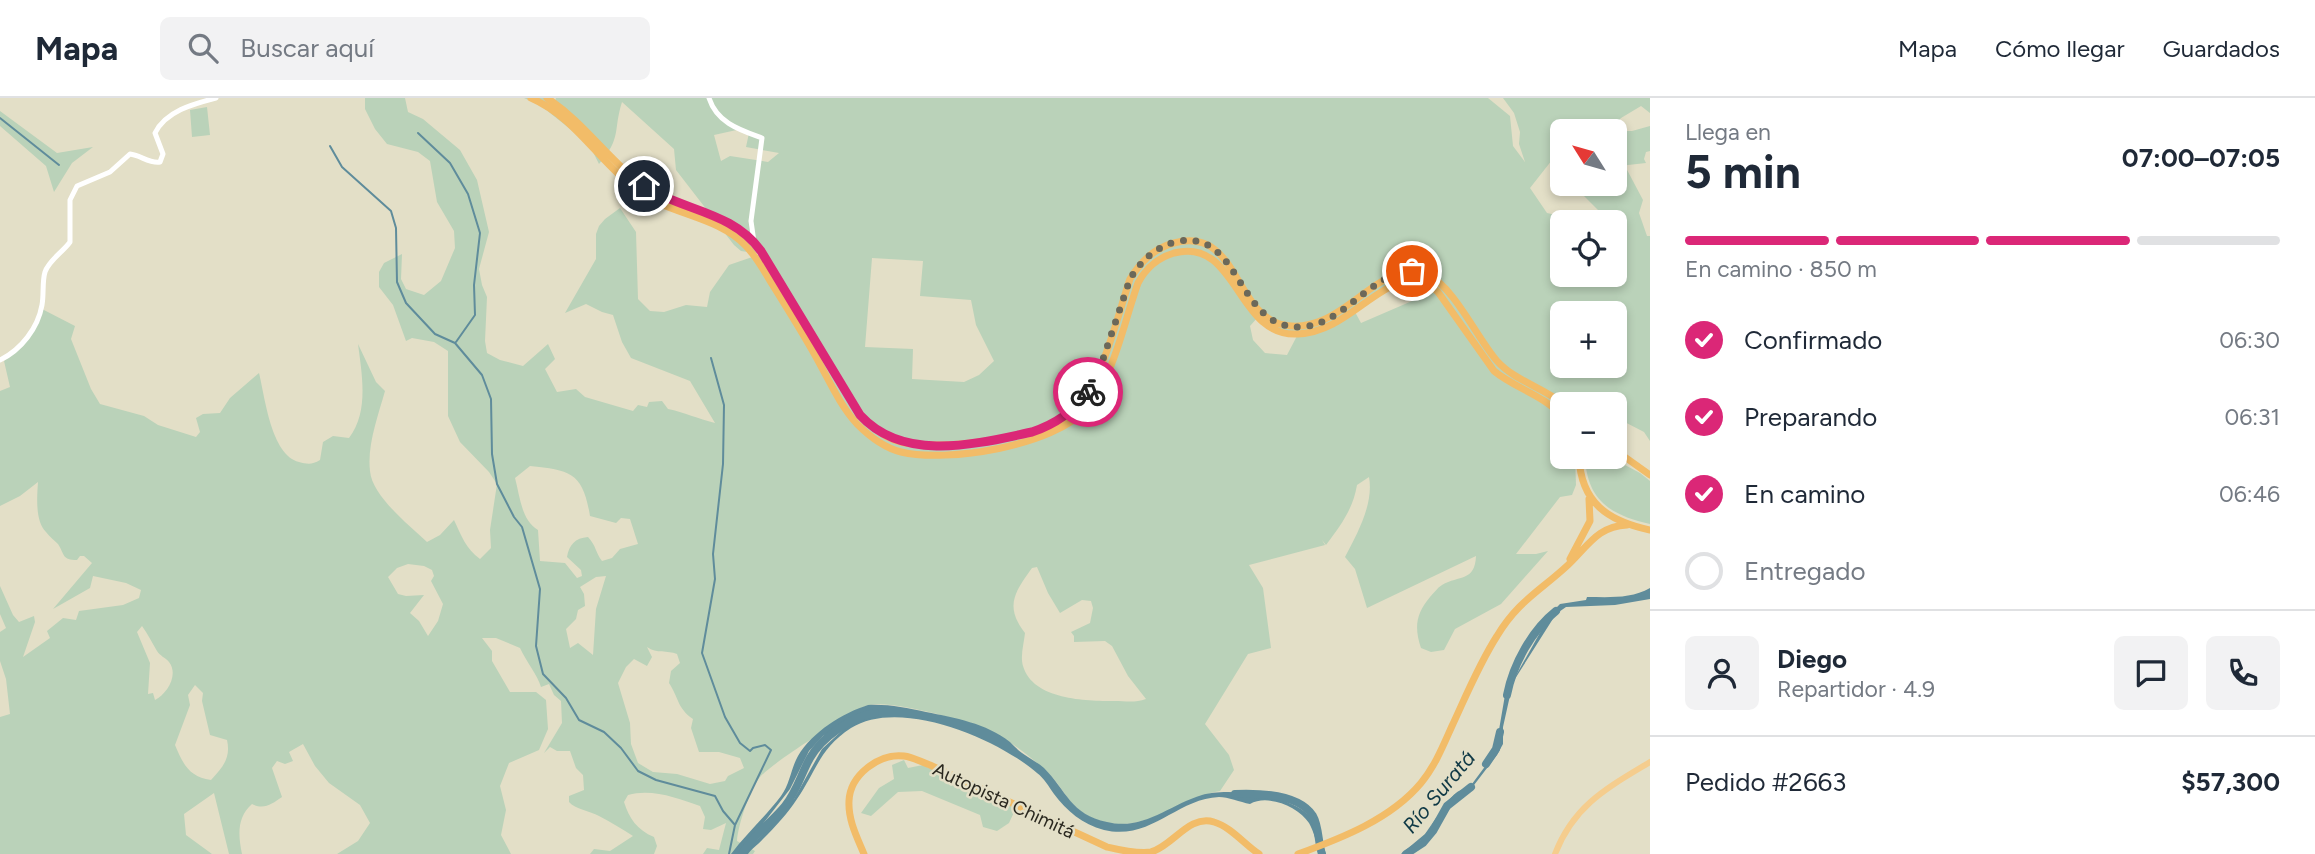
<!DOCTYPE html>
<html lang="es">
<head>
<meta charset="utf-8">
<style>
	body { margin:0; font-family:Figtree,sans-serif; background:#f2f2f3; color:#1f2937; height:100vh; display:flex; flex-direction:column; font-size:26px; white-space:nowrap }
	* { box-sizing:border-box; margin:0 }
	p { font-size:23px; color:#747a83 }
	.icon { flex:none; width:38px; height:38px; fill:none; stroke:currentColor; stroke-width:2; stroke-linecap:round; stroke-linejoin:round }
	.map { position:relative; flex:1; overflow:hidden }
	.panel { display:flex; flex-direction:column; background:#fff; width:665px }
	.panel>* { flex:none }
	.needle { width:46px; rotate:307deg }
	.tools { position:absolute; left:1550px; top:21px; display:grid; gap:14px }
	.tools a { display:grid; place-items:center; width:77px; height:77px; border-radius:10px; background:#fff; box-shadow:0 4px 10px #0003; font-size:35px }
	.pin { position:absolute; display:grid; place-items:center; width:60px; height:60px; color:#fff; margin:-30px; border:4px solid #fff; border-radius:50%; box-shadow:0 2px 7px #0007 }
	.courier { position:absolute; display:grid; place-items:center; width:70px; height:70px; margin:-35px; border:5px solid #db2777; border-radius:50%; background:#fff; color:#222; box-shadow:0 2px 9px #0007 }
	.head em { font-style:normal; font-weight:700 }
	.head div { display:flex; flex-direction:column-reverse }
	.head { display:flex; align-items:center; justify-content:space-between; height:119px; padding:0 35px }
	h1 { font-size:46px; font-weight:700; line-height:52px }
	.bar { display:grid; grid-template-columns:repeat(4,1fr); gap:10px 7px; align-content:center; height:84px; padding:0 35px }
	.bar i { height:9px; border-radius:5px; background:#e0e1e3 }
	.bar .on { background:#db2777 }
	.bar p { grid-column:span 4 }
	.line { display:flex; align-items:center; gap:18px; padding:0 35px; border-top:2px solid #e0e1e3 }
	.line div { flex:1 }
	.round { display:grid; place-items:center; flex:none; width:74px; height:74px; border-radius:10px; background:#f2f2f3 }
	ol { padding:0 35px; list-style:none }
	li { display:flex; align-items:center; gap:21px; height:77px }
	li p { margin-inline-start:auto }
	li .icon { padding:7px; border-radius:50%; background:#db2777; color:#fff; stroke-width:4 }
	li:last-child { color:#747a83 }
	li i { width:38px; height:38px; border:4px solid #e0e1e3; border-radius:50% }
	header { display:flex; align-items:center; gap:42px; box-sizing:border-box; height:98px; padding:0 35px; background:#fff; border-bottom:2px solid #e0e1e3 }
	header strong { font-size:33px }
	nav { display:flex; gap:38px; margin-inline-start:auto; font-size:24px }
	.search { width:490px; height:63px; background:#f2f2f3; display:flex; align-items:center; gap:18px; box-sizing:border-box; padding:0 24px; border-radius:10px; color:#747a83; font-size:26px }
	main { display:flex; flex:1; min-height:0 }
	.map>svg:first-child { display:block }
	.green { fill:#bad2b9; fill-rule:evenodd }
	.water { fill:#5f8c9b; fill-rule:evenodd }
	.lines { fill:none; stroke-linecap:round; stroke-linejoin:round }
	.stream { stroke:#5f8c9b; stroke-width:2 }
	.river { stroke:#5f8c9b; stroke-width:8 }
	.tertiary { stroke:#fff; stroke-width:5 }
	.primary { stroke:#f5cd8e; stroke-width:6 }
	.trunk { stroke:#f2bc68; stroke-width:7 }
	.done { stroke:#6b685a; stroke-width:7; stroke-dasharray:0 12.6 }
	.route { stroke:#db2777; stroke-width:9 }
	.labels { text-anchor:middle; stroke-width:5; stroke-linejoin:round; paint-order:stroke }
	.street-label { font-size:19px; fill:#2a281f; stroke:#e3dfc7 }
	.water-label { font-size:21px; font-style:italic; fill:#0f3945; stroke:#e3dfc7 }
</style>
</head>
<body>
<header>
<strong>Mapa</strong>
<div class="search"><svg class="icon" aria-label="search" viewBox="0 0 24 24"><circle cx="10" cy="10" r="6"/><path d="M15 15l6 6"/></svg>Buscar aquí</div>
<nav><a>Mapa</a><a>Cómo llegar</a><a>Guardados</a></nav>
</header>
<main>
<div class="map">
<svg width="1650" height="756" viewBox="0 0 1650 756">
	<rect width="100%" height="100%" fill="#e3dfc7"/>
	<path class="green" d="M365 0H405L408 14 423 21 460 52 477 82 489 134 479 171 482 187 487 199 485 243 487 255 500 262 523 268 548 246 555 261 545 271 557 294 576 291 585 299 633 313 638 307 647 309 649 304 662 303 668 311C684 314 698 321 715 325L690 283 631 260 622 244 613 217 602 214 586 206 565 215 596 161V136L599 128 605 121 620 110 636 134 638 201 650 213 664 214 686 207 707 209 710 194 729 167 761 156 741 153 734 147 676 72 674 51 622 4C613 32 622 40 599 66L589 46 540 7 524 0H550L555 3 556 0H1488L1510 18 1513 48 1525 64 1519 46 1520 34 1514 15 1503 0H1650V15L1641 8 1621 20 1615 27 1622 33H1632L1650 28V53L1646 54 1644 61 1646 65 1619 68 1615 66C1615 58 1618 51 1618 43 1618 23 1593 31 1581 33 1575 34 1568 33 1563 33V66L1552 62 1530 90 1547 115 1565 119 1569 124H1563V177H1615V124H1610L1580 94 1577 86H1599L1616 91 1623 82 1625 68 1643 102 1639 115 1647 138H1650V343L1644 334 1615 319V306H1563V359H1575L1576 387 1572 397 1560 399 1516 456H1536L1548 453 1501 506 1455 531 1444 552 1431 554 1421 550C1414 529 1416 516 1430 499 1434 495 1437 490 1442 487 1459 477 1475 484 1476 458L1367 510 1355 471 1345 459C1357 436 1374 406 1369 379L1357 387C1353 411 1341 427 1326 447L1322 442 1325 447 1249 467 1263 490 1271 550 1248 556 1205 626 1229 657 1234 672 1220 693C1180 700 1146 735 1104 724 1067 714 1067 690 1042 669 1030 659 1004 638 990 633 966 623 888 600 866 608 845 616 826 632 807 644 796 651 768 670 760 679 750 691 738 727 737 743L755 753 753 756H703L707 750 719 752 726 725 711 732 703 731 705 719 700 708C678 700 651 690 628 697L624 704C629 720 637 732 654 739L657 748 654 756H590L594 751 610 753 633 738C622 731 611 724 599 718 590 713 575 711 569 704V698L584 692 583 677 576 670 570 653H557L550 649 544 655 562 625 561 603 554 597 549 586 541 589C538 578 526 563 520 550L496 540H482L492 553V563L510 594H536L546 602 548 631 539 652 509 665 500 688 506 712 501 737 511 756H337L358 743 370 725 360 707 329 685 315 668 303 646 289 654 293 663 285 666 277 663 272 670 282 699C272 706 264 712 252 706 237 719 238 737 242 756H229L214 695 184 716 186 737 212 756H0V619L10 616 6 581 0 563V534L6 530 0 516V488L13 517 19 524 34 518 35 524 23 559 50 540 47 533 63 520 76 522 79 513 123 507 139 500 141 492 126 485 93 478 90 490 53 511 92 465 84 458H80L77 462C62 462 65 457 58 446 54 442 50 439 46 434 35 423 37 399 38 384L20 398 0 408V293L10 289 4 263 23 248 42 211 75 228 71 241 91 291 100 306 144 318 158 327 196 339 200 334 196 320 203 316 220 315 230 300 259 275C265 299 271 357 299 364 307 366 312 367 320 362L323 344 333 338 349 340C369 314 362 277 358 246L376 284 385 293C378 318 367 347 370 373 372 398 409 427 427 444L440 437 454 422C461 437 466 451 480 461L491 450 490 432 497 386 489 374 460 344 448 318V253L434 244 412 240 406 243 393 207 379 189V174L384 165 402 156 401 181 406 191 424 197 441 183 455 150 454 133 437 104 430 63 418 54 387 46 375 31 365 11ZM741 31 749 35 746 49 779 55 768 64 730 58 721 63 714 37ZM872 160 923 163 920 198 971 202 976 227 994 263 979 277 964 284 912 281 913 251 865 249ZM1409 182 1412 203 1361 225 1355 214 1395 186ZM1563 215H1615V268H1563ZM1258 219 1287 235 1298 236 1287 257 1265 255 1253 242 1250 228ZM530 368C571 372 583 375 590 418L616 425 621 420 630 421 638 446 620 451 612 460 602 463C595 454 597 449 588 439 575 440 569 447 567 459L581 472 582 478 577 480 565 465 540 463 538 432C521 422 520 398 515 380ZM408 466 424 468 432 472 434 478 431 483 443 506 438 523 428 538 419 523 410 515 424 497 406 498 398 496 388 479 397 470ZM1037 469 1048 495 1060 515 1082 502 1091 503 1093 510 1090 525 1071 534 1074 538V544L1105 543 1112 548 1128 578 1146 601C1135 605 1126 603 1114 603 1086 603 1033 602 1023 568 1020 558 1024 545 1025 535 1004 508 1015 494 1032 470ZM606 478 596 511 593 557 578 545 570 550 566 531 576 521 578 512 585 508 584 496 580 489 596 479ZM142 528C148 536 152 545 157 553 160 558 166 560 169 564 179 577 167 596 155 602L153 595 148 596 150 565 137 534ZM647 549C657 556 667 552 677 556L680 565 671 573 669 585C679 600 677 610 693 621L691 630 699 654H719L740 660 744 670 728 678 725 683 710 686 677 676 653 674 638 665 631 646 630 625 618 585 626 569 634 561 647 568 652 559ZM195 587 203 595 202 603 210 637 227 642C231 660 223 669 211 682 189 679 183 666 175 647L190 607 188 597Z
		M207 9 210 37 192 39 190 12Z
		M0 13 57 55 93 49 72 65 54 94 46 68 0 28Z
		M1585 359H1610L1640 375 1650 383V426C1610 417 1587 402 1585 359Z
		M904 662 908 670 923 667 1016 710 1009 725 997 733 983 729 980 717 922 693 898 694 871 718 861 715 879 690 894 681 892 667Z"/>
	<path class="water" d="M1650 490V501L1615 507 1566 509 1556 516 1513 584 1503 629V646L1497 657 1471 691 1459 698 1438 727H1432L1430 734 1405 756H1401L1425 736 1436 720 1443 716C1447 703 1455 691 1469 690L1495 655 1505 597 1551 515 1560 506 1586 502 1587 499C1609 499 1631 501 1650 490Z
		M868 607C889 606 906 610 926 614 955 620 986 625 1010 644 1014 648 1018 652 1022 655 1029 660 1037 664 1044 670 1066 692 1071 717 1107 724 1143 733 1169 707 1202 697 1227 689 1290 697 1308 717 1317 727 1322 744 1326 756H1320C1317 746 1314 734 1309 725 1298 708 1267 696 1250 706 1240 704 1228 699 1219 699 1176 701 1151 743 1104 732 1082 726 1067 713 1054 696 1049 689 1044 680 1037 675 998 641 900 599 851 630 819 651 817 672 797 701 788 715 775 729 763 741 758 747 752 750 748 756H731C746 736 766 718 781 698 790 686 791 670 798 658 812 634 843 615 868 607ZM867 617 847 628 822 651 794 701 756 743 755 736 790 691 809 653 823 638 850 622Z"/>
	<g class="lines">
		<path class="stream" d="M0 20 59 67
			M418 35 450 65 468 96 480 135 474 187 475 217 456 244
			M330 48 342 69 391 113 396 130 397 184 406 205 435 236 455 245 482 277 491 301 492 356 497 386 514 419 522 429 540 491 536 548 543 576 566 600 579 622 604 634 621 650 638 673 656 682 715 698 723 713 735 727
			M711 260 724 307 723 366 713 456 715 481 702 555 725 619 740 645 750 653 753 650 765 647 771 652 735 727 729 756"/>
		<path class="river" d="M1507 597C1513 566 1532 532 1556 513
			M1486 666 1496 651 1500 634
			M1235 696C1259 695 1299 696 1313 718 1319 728 1318 745 1322 756
			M742 756C753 737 771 725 785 708 797 693 801 676 810 660 822 639 851 619 875 615
			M1406 756 1423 745 1433 733 1447 708 1471 689"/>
		<path class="tertiary" d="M709 0C717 25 740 32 762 40L751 123 754 144
			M0 262C21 252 38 230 42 207 44 196 42 184 45 174 49 162 63 154 70 144V102L77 88 110 74 130 56C140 57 150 66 160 64L163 56 155 35C166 13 193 6 216 0"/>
		<path class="primary" d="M1555 756C1574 707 1607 690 1650 664"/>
		<path class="trunk" d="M531 0C575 19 600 65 638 93 671 117 717 118 745 147 757 159 764 173 772 186 787 210 802 234 816 259 829 282 839 306 857 326 869 338 885 350 901 354 947 365 1054 348 1086 311 1115 276 1123 227 1138 185 1146 170 1157 160 1174 155 1238 138 1236 240 1298 236 1340 234 1366 197 1402 183 1416 180 1428 184 1438 194L1494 273C1516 291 1544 297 1563 319
			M547 0C587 26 613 69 653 94 691 118 731 111 761 153L860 317C870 328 881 337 894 342 926 354 1016 342 1047 329 1058 325 1069 317 1077 308 1103 282 1118 216 1130 181 1141 163 1154 150 1174 145 1237 128 1234 213 1280 226 1342 243 1379 154 1428 177 1454 189 1477 240 1497 263 1515 283 1543 289 1563 306
			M1615 352 1650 377
			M1579 359C1581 405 1608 423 1650 432
			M1570 461 1590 423 1589 401
			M864 756C857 739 848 722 849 703 850 677 879 655 904 658 913 659 921 664 930 667L1107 749C1120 752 1137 756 1151 754 1173 748 1189 716 1214 724 1231 729 1244 746 1259 756
			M1298 756C1342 740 1391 721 1421 685 1435 668 1443 648 1452 628 1466 598 1479 566 1497 538 1518 503 1540 493 1568 467 1588 448 1598 428 1627 427"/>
	</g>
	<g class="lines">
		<path class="done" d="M1088 294 1097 279 1130 181C1141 163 1154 150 1175 144 1241 128 1236 230 1299 229 1344 228 1369 175 1412 173"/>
		<path class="route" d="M644 88C683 113 732 113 761 153L860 317C904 365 976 346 1032 334 1056 326 1073 314 1088 294"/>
	</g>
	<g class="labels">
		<g class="street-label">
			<text transform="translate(1004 702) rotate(25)" y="7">Autopista Chimitá</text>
		</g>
		<g class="water-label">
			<text transform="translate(1439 694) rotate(-50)" y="7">Río Suratá</text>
		</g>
	</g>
</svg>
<div class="tools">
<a><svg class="needle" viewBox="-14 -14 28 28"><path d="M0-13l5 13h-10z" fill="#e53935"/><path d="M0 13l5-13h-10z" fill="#747a83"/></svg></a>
<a><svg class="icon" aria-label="locate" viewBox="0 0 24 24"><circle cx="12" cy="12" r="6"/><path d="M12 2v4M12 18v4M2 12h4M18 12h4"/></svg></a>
<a>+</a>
<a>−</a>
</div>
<div class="pin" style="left:1412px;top:173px;background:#ea580c"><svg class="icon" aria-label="bag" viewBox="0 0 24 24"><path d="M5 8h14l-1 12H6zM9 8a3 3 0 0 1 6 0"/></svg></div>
<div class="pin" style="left:644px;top:88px;background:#1f2937"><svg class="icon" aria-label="home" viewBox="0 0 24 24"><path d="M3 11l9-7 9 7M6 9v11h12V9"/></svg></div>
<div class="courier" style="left:1088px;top:294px"><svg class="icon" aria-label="bike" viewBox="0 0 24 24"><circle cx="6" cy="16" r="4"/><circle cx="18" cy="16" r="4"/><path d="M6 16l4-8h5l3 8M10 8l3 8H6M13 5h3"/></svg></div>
</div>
<section class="panel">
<div class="head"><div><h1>5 min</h1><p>Llega en</p></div><em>07:00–07:05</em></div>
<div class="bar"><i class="on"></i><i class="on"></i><i class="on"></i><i></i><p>En camino · 850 m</p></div>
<ol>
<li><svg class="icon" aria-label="check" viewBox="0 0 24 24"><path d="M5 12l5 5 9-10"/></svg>Confirmado<p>06:30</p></li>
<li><svg class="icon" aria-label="check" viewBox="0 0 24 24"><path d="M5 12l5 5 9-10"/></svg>Preparando<p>06:31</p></li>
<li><svg class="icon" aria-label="check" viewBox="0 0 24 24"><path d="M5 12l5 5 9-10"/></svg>En camino<p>06:46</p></li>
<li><i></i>Entregado</li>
</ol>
<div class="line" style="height:126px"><a class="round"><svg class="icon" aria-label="person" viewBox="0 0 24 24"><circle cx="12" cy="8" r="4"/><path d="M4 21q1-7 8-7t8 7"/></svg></a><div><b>Diego</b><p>Repartidor · 4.9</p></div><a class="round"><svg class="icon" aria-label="chat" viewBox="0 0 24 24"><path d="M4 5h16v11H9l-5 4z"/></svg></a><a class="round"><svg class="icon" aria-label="phone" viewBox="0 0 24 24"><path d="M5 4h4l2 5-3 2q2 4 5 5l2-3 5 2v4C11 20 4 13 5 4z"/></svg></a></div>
<div class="line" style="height:91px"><div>Pedido #2663</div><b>$57,300</b></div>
</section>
</main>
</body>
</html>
